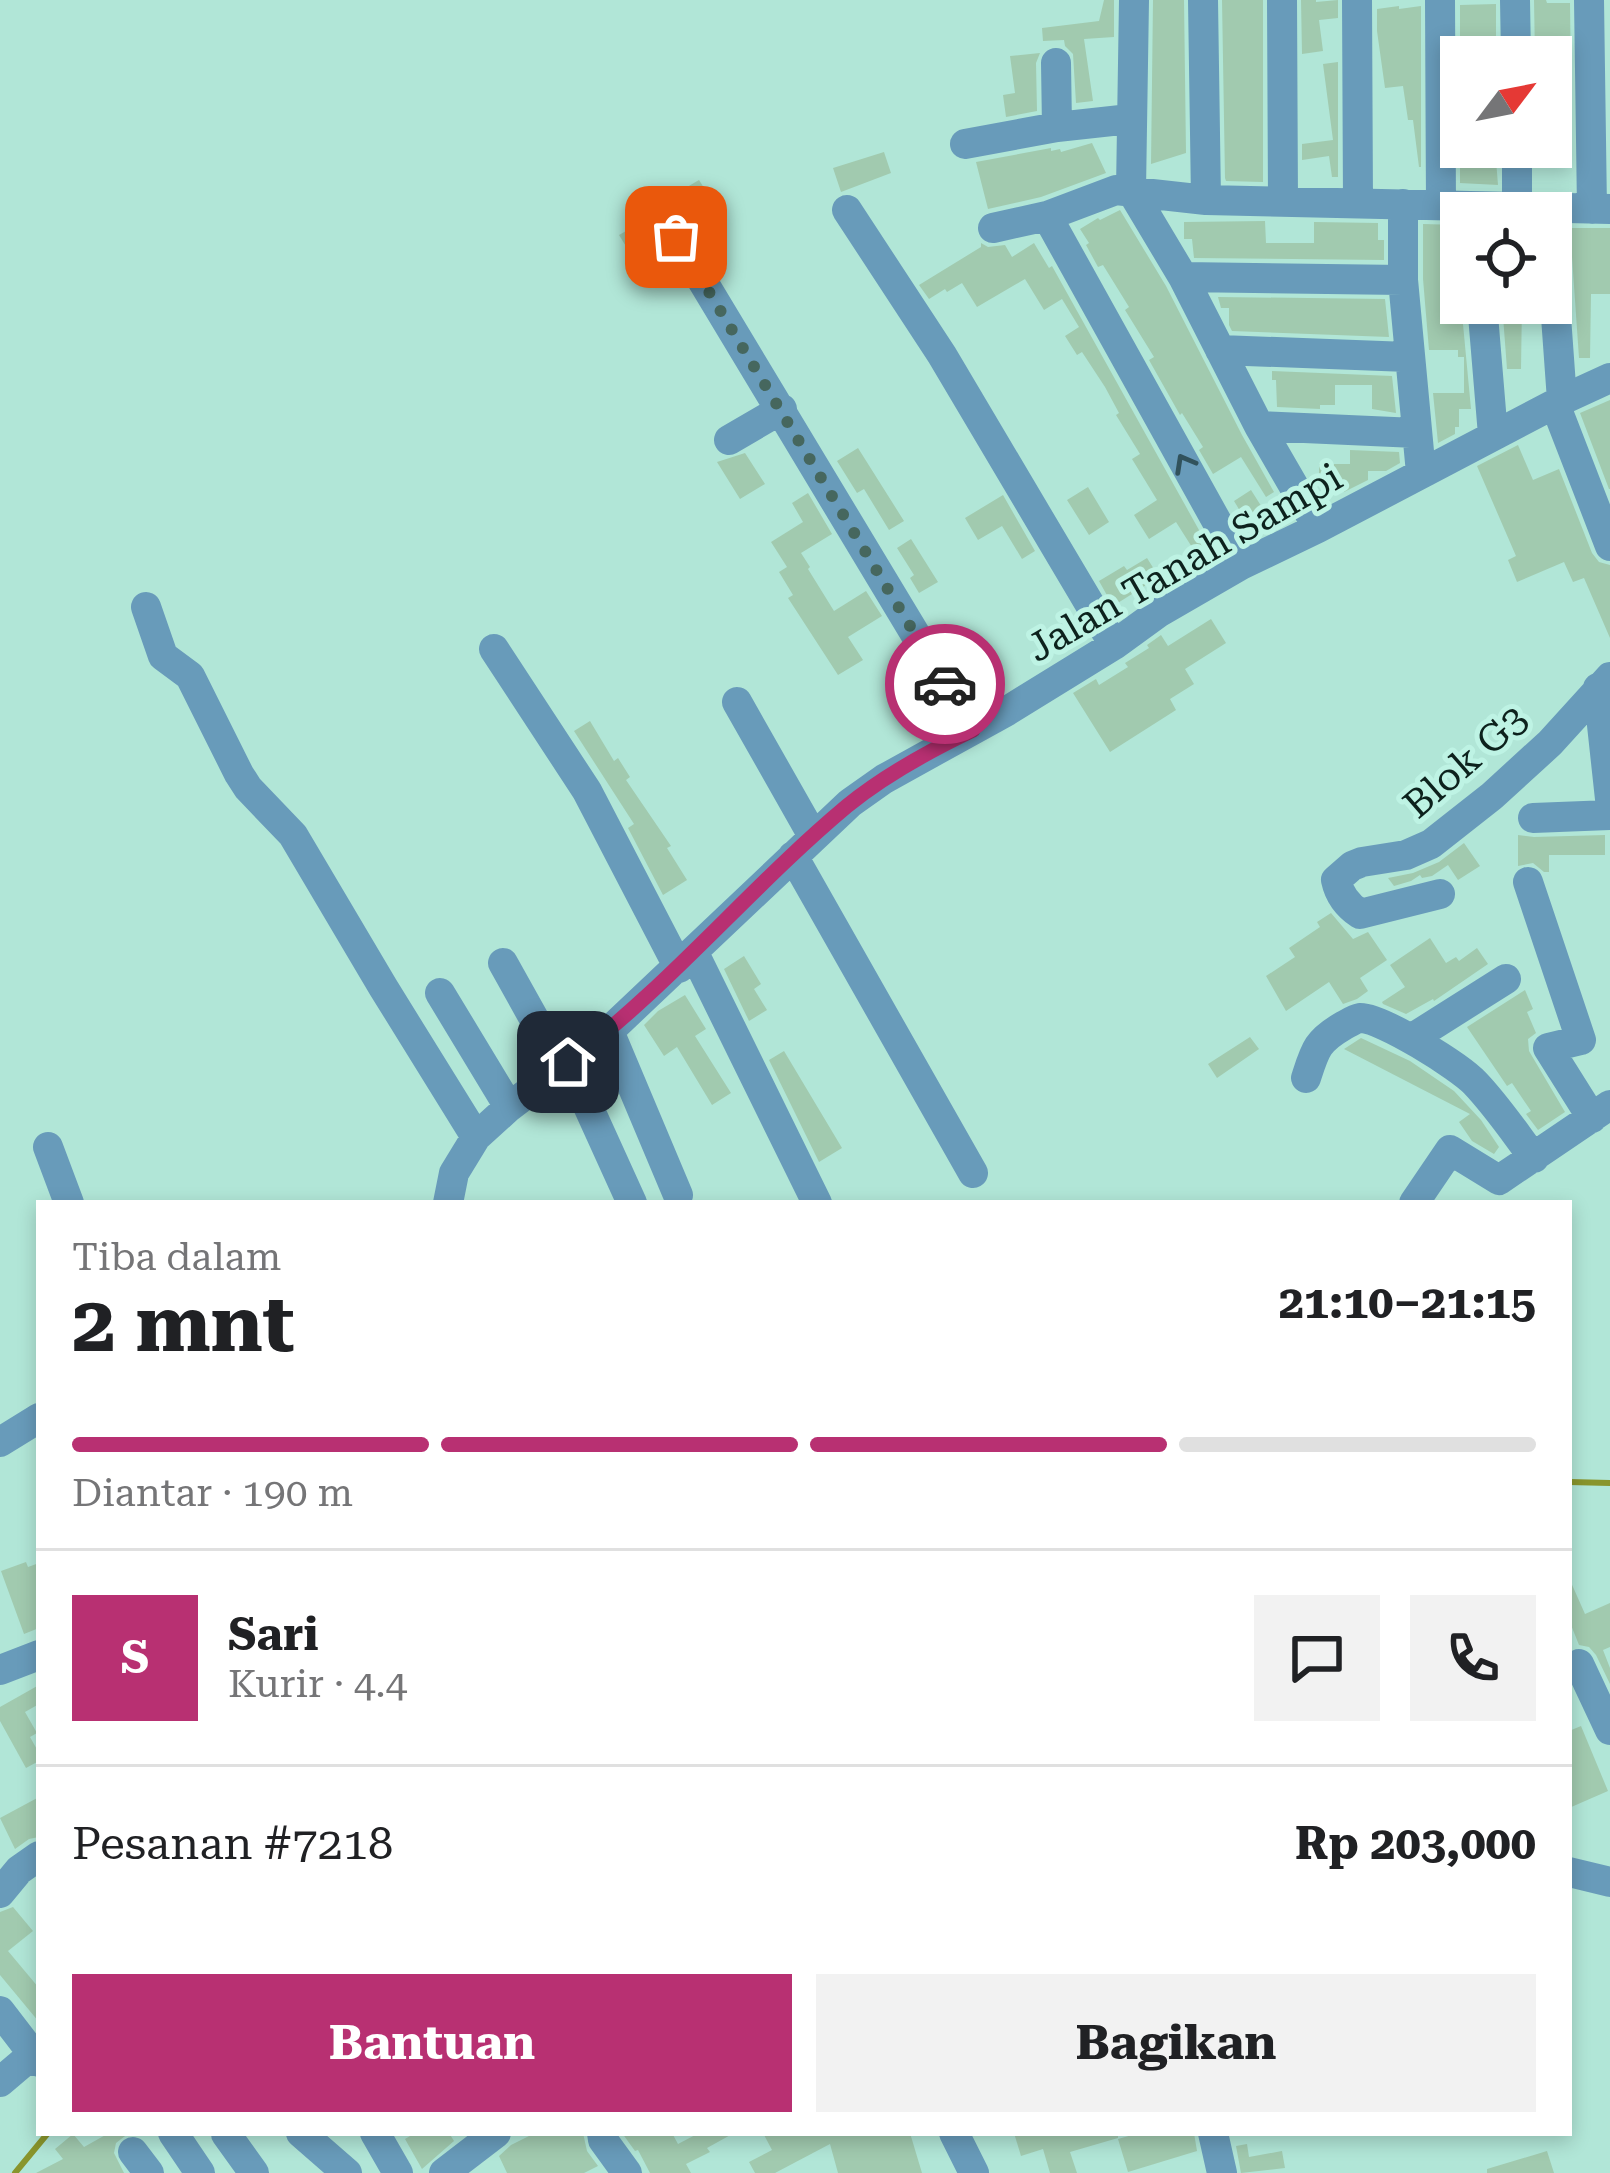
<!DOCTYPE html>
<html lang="id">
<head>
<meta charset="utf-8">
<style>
	body { margin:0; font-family:"Roboto Serif",serif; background:#f2f2f2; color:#202124; height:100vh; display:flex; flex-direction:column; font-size:45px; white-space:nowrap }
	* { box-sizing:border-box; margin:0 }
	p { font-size:39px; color:#757577 }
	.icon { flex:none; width:66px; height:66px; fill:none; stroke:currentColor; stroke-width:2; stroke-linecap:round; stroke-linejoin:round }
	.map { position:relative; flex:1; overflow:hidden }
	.details { position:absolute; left:36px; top:1200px; width:1536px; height:936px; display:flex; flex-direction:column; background:#fff; border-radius:0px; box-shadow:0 6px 18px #0003 }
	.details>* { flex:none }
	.needle { width:78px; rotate:58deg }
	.fabs { position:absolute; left:1440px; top:36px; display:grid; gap:24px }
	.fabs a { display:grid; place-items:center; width:132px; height:132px; border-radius:0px; background:#fff; box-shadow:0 6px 18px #0003; font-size:60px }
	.pin { position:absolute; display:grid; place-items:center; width:102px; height:102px; color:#fff; margin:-51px; border-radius:24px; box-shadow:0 6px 18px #0006 }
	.courier { position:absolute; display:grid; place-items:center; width:120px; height:120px; margin:-60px; border:9px solid #b83072; border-radius:50%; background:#fff; color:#222; box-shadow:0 3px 15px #0007 }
	.headline em { font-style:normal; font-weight:700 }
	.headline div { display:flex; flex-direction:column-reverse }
	.headline { display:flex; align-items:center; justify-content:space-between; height:204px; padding:0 36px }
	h1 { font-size:78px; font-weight:700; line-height:90px }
	.bar { display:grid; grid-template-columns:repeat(4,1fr); gap:18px 12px; align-content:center; height:144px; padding:0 36px }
	.bar i { height:15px; border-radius:9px; background:#e0e0e0 }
	.bar .on { background:#b83072 }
	.bar p { grid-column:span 4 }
	.line { display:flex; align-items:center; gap:30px; padding:0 36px; border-top:3px solid #e0e0e0 }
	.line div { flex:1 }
	.round { display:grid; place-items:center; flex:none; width:126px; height:126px; border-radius:0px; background:#f2f2f2 }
	.action { display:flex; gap:24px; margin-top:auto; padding:24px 36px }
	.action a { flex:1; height:138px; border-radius:0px; background:#b83072; color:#fff; font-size:48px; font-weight:700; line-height:138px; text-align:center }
	.action a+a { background:#f2f2f2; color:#202124 }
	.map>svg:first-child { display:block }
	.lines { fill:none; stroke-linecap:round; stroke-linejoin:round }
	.stream { stroke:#89952c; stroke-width:6 }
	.building { fill:#a1caaf }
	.minor { stroke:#689bba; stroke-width:30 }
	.oneway { stroke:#31525c }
	.done { stroke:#46675e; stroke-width:12; stroke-dasharray:0 21.6 }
	.route { stroke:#b83072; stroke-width:15 }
	.labels { text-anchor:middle; stroke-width:10; stroke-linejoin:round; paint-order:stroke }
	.street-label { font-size:39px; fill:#0d221d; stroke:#bef3e4 }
</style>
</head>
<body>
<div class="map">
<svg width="1610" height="2173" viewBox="0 0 1610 2173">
	<rect width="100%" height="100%" fill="#b1e6d7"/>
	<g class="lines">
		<path class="stream" d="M1569 1482 1610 1483
			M15 2173 48 2133"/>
	</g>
	<path class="building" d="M1104 0H1114V37L1084 39 1093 101 1076 103 1073 54 1065 46 1064 40 1043 41 1042 28 1099 21Z
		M1153 0H1184L1186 153 1151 164Z
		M1222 0H1263V182L1226 181 1225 178Z
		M1301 0H1316V2L1338 0V18L1319 20 1323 51 1302 54Z
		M1534 0H1546L1547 3H1570L1572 160 1551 161V98H1561L1559 57H1535Z
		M1496 4V57H1461L1460 84V5Z
		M1399 6V9L1421 6V167H1419L1413 120H1408L1403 86 1385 88 1377 31V9Z
		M1040 53 1036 63 1037 111 1006 117 1003 95 1015 93 1010 56Z
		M1338 62V177H1332L1329 156 1302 160V144L1333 140 1323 64Z
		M1460 130 1461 147H1495L1498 185 1460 183Z
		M1092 143 1106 173 1041 197 988 209 976 162 1051 148V151L1060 149 1061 152Z
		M884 152 891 173 841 192 833 168Z
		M699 180 720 213 694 229 672 196Z
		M1120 210 1166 286 1242 435 1274 492 1266 497 1241 457 1213 474 1199 450 1203 447 1182 413 1180 415 1149 360 1154 357 1125 310 1129 307 1103 265 1098 267 1086 245 1089 243 1080 229 1098 218 1100 220Z
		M1265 221 1266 243H1314V222L1378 223V240H1384V260L1194 258 1192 239H1184V222Z
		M640 223 656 249 659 247 668 262 645 277 619 235Z
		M1423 224 1458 225V249H1461V303L1471 409H1459V427H1455V434L1438 443 1433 393H1464V357H1458V350H1429L1423 279Z
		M1570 228H1610V294H1591L1590 358H1579Z
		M981 243 988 247 1005 245 1012 257 1034 243 1049 268 1052 266 1209 548 1197 555 1176 522 1149 539 1134 515 1157 500 1132 459 1140 454 1116 415 1119 413 1105 387 1082 352 1077 355 1065 336 1079 327 1062 299 1044 310 1025 279 977 307 962 283 947 292 945 289 929 299 919 285 981 247Z
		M1218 297 1385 299 1389 337 1232 331 1229 325V308H1221Z
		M1502 303H1522L1521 369H1507Z
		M1272 371 1392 376 1396 413 1372 409V385H1335V405H1320V409L1277 407 1276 380H1272Z
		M1610 400V489H1609L1580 413Z
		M1518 445 1533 480 1559 469 1592 553 1599 562 1610 565V638L1584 578 1573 582 1564 562 1517 582 1508 560 1516 556 1477 466Z
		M858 448 904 521 889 530 864 489 857 493 837 461Z
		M1350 450 1399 452 1400 463 1386 471H1368V480L1344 492V484H1319V464H1350Z
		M745 453 765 484 740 499 717 462Z
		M1088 487 1109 522 1089 535 1067 500Z
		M1251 490 1272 523 1254 534 1234 501Z
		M808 493 832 534 801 553 810 567 808 569 834 611 866 591 882 616 848 637 863 660 838 675 788 598 793 595 779 572 787 567 771 542 803 522 792 503Z
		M1003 495 1035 551 1022 559 1002 526 978 540 965 518Z
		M911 539 938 582 919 593 910 578 914 575 897 548Z
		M1147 558 1159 577 1113 606 1099 581 1124 566 1127 570Z
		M1211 619 1226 643 1185 669 1194 684 1170 699 1176 710 1110 752 1073 693 1096 679 1099 685 1128 667 1125 663 1149 648 1147 645 1161 635 1168 646Z
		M590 721 614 761 618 758 630 777 626 780 671 846 667 848 687 880 663 895 628 828 634 824 574 731Z
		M1518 835 1534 837 1605 835V855H1549V872H1544L1533 863 1518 866Z
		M1464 843 1480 866 1458 880 1448 865 1432 876 1422 878 1420 875 1411 881 1394 886 1388 878 1413 873 1439 862Z
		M1331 913 1353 939 1368 932 1387 960 1360 978 1368 991 1357 999 1343 1004 1329 982 1286 1011 1266 976 1295 957 1289 948 1320 927 1317 922Z
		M1430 938 1446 963 1456 957 1459 961 1477 948 1488 964 1434 1001 1433 999 1406 1014 1383 1004 1382 1002 1405 987 1390 965Z
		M744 956 761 984 754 989 767 1010 749 1021 724 969Z
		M1525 990 1533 1009 1527 1012 1536 1033 1528 1039 1529 1051 1565 1112 1538 1130 1526 1114 1531 1111 1512 1083 1507 1086 1467 1027Z
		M685 995 706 1029 695 1036 731 1093 712 1105 677 1047 664 1056 644 1025 658 1011Z
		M1250 1037 1259 1049 1217 1078 1208 1064Z
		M1361 1038 1410 1061 1454 1091 1481 1120 1499 1147 1494 1154 1472 1141 1459 1122 1470 1114 1344 1049Z
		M784 1051 842 1148 819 1162 769 1060Z
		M26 1562 28 1567 39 1563V1628L24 1634 1 1571Z
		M1569 1578 1585 1614 1610 1603V1647L1603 1650 1610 1668V1684L1596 1655 1589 1647 1579 1645 1569 1620Z
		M39 1685V1704L25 1712 37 1733 30 1737 39 1753V1761L26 1768 0 1721V1707Z
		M1581 1726 1608 1791 1569 1808V1731Z
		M39 1797V1837L29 1839 15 1849 0 1818Z
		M13 1907 33 1931 8 1951 39 1988V2022L0 1975V1912Z
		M109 2133H129L116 2143 114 2153 124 2173H36L63 2159 55 2149 73 2134 84 2147Z
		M415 2133H449L454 2141 422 2169 405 2139Z
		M535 2133H583L587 2151 598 2166 584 2173H507L499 2156 511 2145Z
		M622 2133H672L678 2144 699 2133H734L707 2148 710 2152 686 2164 691 2173H650L638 2150 635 2151Z
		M763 2133H910L922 2173H838L830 2144 775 2173H755L749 2162 772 2150Z
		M1014 2133H1118V2138L1070 2152 1077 2173H1050L1043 2149 1021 2156Z
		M1139 2133H1194L1197 2151 1128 2172 1118 2139Z
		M1247 2144 1249 2157 1282 2151 1285 2168 1241 2173 1236 2146Z
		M1547 2151 1554 2173H1487V2169Z"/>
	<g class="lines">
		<path class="minor" d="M1134 0 1131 190 1183 277 1259 426 1318 528
			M1203 0 1206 200
			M1282 0 1283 201
			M1357 0 1358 202
			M1440 0 1441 205
			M1515 0 1516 57
			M1589 0 1592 209
			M1056 63 1057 127
			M965 144 1057 127 1130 119
			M1517 147V206
			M1403 204V280L1421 473
			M847 210 942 355 1114 645
			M1047 216 1241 565
			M993 228 1047 216 1116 190 1206 200 1610 209
			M676 237 973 730
			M1551 247 1562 400
			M1183 277 1403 280
			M1482 303 1493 435
			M1220 350 1408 357
			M1555 404 1610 546
			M1259 426 1416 433
			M729 440 782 409
			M146 607 163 656 190 676 239 774 248 788 293 835 383 987 476 1137
			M494 649 587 791 679 968
			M1598 688 1610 799
			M737 702 813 836
			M1533 818 1610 815
			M793 856 973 1173
			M1528 882 1581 1040 1548 1048 1592 1118
			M1440 894 1360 914C1348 906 1339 894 1336 880L1352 866 1362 862 1406 855 1431 844 1492 796 1550 743 1610 677
			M694 953 817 1203
			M503 963 561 1067
			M440 993 509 1107
			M609 1031 678 1195
			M1411 1039 1506 979
			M568 1062 632 1203
			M1306 1078C1315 1050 1317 1041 1343 1026 1347 1024 1354 1019 1360 1018 1381 1017 1460 1067 1475 1083 1497 1106 1515 1133 1534 1158
			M48 1147 69 1203
			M448 1203 454 1173 476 1137 509 1107 609 1031 850 803 884 779 1007 711 1114 645 1158 613 1241 565 1318 528 1562 400 1610 378
			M1414 1203 1450 1150 1499 1180 1610 1105
			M0 1442 39 1418
			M1579 1664 1610 1730
			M0 1670 39 1655
			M1569 1872 1610 1882
			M0 1893 19 1870 39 1856
			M0 2011 39 2062
			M0 2082 33 2054
			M173 2133 200 2173
			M301 2133 347 2173
			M375 2133 398 2173
			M602 2133 603 2140 627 2173
			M954 2133 974 2173
			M1213 2133 1222 2173
			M226 2134 254 2173
			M133 2152 149 2173
			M444 2173 496 2133"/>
	</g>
	<defs><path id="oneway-chevron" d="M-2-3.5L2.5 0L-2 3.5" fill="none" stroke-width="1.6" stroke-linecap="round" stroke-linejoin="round" transform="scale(3)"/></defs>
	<use class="oneway" href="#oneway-chevron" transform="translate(1184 463) rotate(-119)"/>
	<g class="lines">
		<path class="done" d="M676 237 945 684"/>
		<path class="route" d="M568 1062C670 986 750 887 847 806 885 775 929 751 973 730L945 684"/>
	</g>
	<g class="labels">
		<g class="street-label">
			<text transform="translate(1184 562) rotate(-30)" y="14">Jalan Tanah Sampi</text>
			<text transform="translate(1465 761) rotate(-41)" y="14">Blok G3</text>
		</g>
	</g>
</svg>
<div class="fabs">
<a><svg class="needle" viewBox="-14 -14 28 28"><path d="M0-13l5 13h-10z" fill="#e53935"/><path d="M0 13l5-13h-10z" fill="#757577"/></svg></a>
<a><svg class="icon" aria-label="locate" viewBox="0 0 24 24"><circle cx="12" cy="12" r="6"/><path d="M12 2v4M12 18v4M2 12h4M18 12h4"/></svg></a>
</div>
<div class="pin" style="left:676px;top:237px;background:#ea580c"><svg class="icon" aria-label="bag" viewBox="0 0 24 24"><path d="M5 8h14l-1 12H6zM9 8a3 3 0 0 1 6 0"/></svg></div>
<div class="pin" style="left:568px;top:1062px;background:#1f2937"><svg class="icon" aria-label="home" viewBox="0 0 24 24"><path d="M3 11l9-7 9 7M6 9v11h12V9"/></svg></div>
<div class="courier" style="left:945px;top:684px"><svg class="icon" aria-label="car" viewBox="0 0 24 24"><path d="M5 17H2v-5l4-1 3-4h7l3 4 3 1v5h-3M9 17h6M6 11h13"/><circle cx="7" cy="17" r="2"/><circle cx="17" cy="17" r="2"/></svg></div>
<section class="details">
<div class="headline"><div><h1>2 mnt</h1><p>Tiba dalam</p></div><em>21:10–21:15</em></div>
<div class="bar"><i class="on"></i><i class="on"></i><i class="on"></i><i></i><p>Diantar · 190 m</p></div>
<div class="line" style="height:216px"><b class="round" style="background:#b83072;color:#fff">S</b><div><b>Sari</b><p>Kurir · 4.4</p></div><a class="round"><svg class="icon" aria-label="chat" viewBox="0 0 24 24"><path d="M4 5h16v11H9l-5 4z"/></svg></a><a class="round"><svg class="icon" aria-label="phone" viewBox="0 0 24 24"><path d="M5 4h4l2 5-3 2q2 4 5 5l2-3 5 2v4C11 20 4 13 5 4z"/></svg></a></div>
<div class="line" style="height:156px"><div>Pesanan #7218</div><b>Rp 203,000</b></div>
<div class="action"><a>Bantuan</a><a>Bagikan</a></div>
</section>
</div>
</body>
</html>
